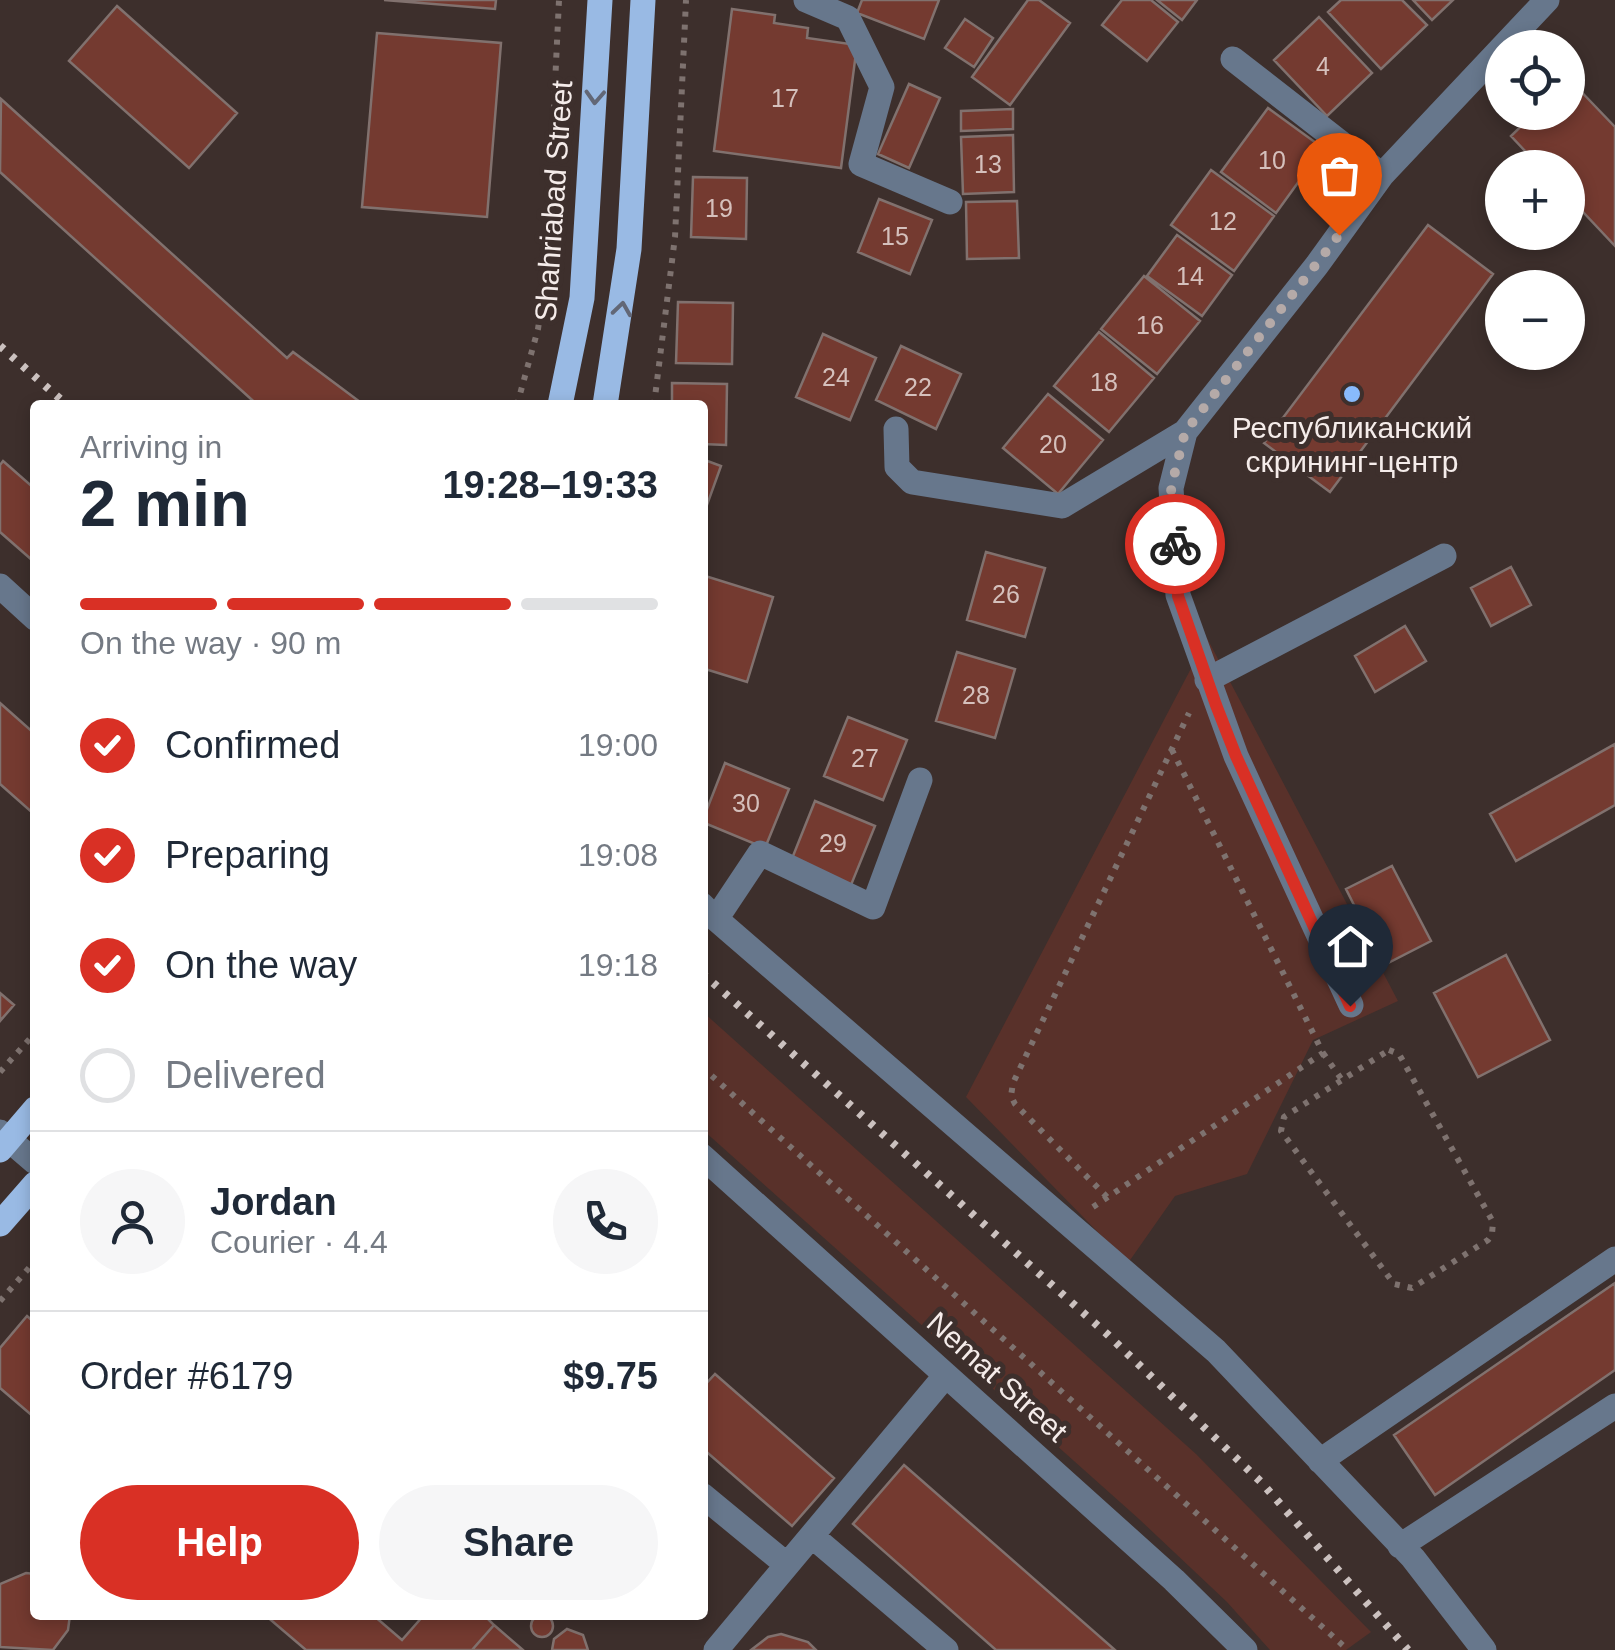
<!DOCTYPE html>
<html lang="en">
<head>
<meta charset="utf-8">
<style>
	body { margin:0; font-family:Arial,sans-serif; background:#f6f6f7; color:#1f2937; height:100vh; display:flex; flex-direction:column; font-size:38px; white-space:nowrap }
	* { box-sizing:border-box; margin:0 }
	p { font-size:32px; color:#747a83 }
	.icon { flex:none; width:55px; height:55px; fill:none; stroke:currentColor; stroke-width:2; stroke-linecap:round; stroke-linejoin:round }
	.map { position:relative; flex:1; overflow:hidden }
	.panel { position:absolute; left:30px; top:400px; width:678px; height:1220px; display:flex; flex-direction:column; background:#fff; border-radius:10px; box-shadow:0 5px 15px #0003 }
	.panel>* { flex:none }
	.fabs { position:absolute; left:1485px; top:30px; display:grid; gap:20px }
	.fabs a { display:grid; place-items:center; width:100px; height:100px; border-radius:50%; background:#fff; box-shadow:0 5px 15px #0003; font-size:50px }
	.pin { position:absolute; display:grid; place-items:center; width:85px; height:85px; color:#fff; margin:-102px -42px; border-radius:50% 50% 50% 0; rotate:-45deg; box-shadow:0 0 10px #0007 }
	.pin .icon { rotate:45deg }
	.courier { position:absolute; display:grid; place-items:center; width:100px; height:100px; margin:-50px; border:8px solid #d93025; border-radius:50%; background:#fff; color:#222; box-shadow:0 2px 12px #0007 }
	.headline em { font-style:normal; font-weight:700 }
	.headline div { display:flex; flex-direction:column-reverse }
	.headline { display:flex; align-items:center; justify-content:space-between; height:170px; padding:0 50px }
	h1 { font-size:65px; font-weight:700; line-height:75px }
	.bar { display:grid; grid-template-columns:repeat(4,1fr); gap:15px 10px; align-content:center; height:120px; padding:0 50px }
	.bar i { height:12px; border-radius:8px; background:#e0e1e3 }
	.bar .active { background:#d93025 }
	.bar p { grid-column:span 4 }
	.line { display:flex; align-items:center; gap:25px; padding:0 50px; border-top:2px solid #e0e1e3 }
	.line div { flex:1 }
	.round { display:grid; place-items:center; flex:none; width:105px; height:105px; border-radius:52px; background:#f6f6f7 }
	ol { padding:0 50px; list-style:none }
	li { display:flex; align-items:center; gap:30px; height:110px }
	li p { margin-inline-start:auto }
	li .icon { padding:10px; border-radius:50%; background:#d93025; color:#fff; stroke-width:4 }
	li:last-child { color:#747a83 }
	li i { width:55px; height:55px; border:5px solid #e0e1e3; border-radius:50% }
	.primary-button { display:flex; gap:20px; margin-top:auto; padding:20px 50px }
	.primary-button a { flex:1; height:115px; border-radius:60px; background:#d93025; color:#fff; font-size:40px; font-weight:700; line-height:115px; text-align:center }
	.primary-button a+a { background:#f6f6f7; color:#1f2937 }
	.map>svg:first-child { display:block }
	.green { fill:#59312a }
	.building { fill:#743a30; stroke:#81716e; stroke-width:2.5 }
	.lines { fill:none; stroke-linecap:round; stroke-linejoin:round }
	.path { stroke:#7e726f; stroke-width:6; stroke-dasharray:5 8; stroke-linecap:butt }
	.minor { stroke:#67778c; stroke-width:25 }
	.major { stroke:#99bae4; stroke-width:25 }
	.rail { stroke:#cbc1bf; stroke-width:8; stroke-dasharray:5 10; stroke-linecap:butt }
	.oneway { stroke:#626776 }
	.done { stroke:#b5aaa8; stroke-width:10; stroke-dasharray:0 18 }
	.route { stroke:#d93025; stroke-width:12 }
	.poi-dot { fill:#88bafc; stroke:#3d2f2c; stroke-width:4 }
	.labels { text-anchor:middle; stroke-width:10; stroke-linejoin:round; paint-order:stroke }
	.number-label { font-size:25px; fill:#d5c0bc }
	.street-label { font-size:30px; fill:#f5ecea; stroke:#3d2f2c }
	.poi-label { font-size:30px; fill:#f5ecea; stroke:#3d2f2c }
</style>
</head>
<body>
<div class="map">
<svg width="1615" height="1650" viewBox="0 0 1615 1650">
	<rect width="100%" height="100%" fill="#3d2f2c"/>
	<path class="green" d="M1207 638 1398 1001 1313 1040 1247 1174 1175 1196 1128 1263 966 1097Z
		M703 1012 1196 1454 1371 1632 1346 1650H1270L1227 1602 1139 1519 703 1130Z"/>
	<path class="building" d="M384 0H496L495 9Z
		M862 0H939L924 39 857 13Z
		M1028 0H1039L1070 23 1010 105 972 77Z
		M1122 0H1151L1178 22 1147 61 1102 25Z
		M1157 0H1197L1182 20Z
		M1341 0H1402L1427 25 1381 69 1328 12Z
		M1413 0H1453L1432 20Z
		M117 6 237 113 189 168 69 61Z
		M732 9 775 15 774 23 808 28 807 38 857 45 841 168 714 151Z
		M1319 17 1372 73 1327 116 1274 60Z
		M965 19 993 38 974 67 945 48Z
		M377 33 501 43 487 217 362 207Z
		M1570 80 1615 127V246L1568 196V168H1541L1511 136 1536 112H1568V82Z
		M909 84 940 98 909 168 878 154Z
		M1 99 287 358 293 352 364 405H258L251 399 0 172Z
		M1268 108 1323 148 1276 213 1221 172Z
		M1013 109V129L961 131V111Z
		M1013 135 1014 192 963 194 961 137Z
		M1211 170 1274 216 1234 271 1171 225Z
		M693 177 747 178 746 239 691 237Z
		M879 199 932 220 910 274 858 252Z
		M1017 201 1019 258 967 259 966 202Z
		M1428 225 1493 274 1330 492 1264 443Z
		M1177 235 1232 275 1202 316 1147 276Z
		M1144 276 1200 321 1157 374 1101 329Z
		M678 302 733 303 732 364 676 363Z
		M1099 332 1154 378 1109 432 1054 386Z
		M823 334 876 358 850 420 796 397Z
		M901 346 961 374 936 429 876 400Z
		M672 383 727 384 726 445 702 444V405H672Z
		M1048 394 1103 440 1058 494 1003 448Z
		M702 459 721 466 703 516H702Z
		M3 461 35 489 32 560 0 532V465Z
		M986 552 1045 568 1025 637 967 620Z
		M1511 567 1531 605 1491 626 1471 588Z
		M702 575 773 597 747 682 702 668Z
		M1405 626 1426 661 1375 692 1355 656Z
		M957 652 1015 669 995 738 936 721Z
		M0 703 35 734V815L0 784Z
		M848 717 907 740 883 800 824 776Z
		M1615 744V805L1516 861 1490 814Z
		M725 763 789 789 765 848 702 822Z
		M815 801 875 826 851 885 791 861Z
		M1392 866 1431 941 1384 965 1346 889Z
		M1506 955 1550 1040 1478 1077 1434 993Z
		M0 993 14 1005 0 1021Z
		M1615 1283V1370L1435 1495 1394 1435Z
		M27 1316 35 1323V1418L0 1388V1348Z
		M715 1374 834 1478 792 1526 702 1448V1388Z
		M904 1465 1115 1650H996L853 1524Z
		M26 1573 35 1574V1615H70L68 1630 53 1650 0 1647V1584Z
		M265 1615H373L402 1640 424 1615H484L494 1625 472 1650H306Z
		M531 1626a11 11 0 1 1 22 0a11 11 0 1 1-22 0Z
		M494 1625 523 1650H472Z
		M567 1629 583 1635 588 1650H552L554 1639Z
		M781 1634 808 1642 816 1650H751L768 1637Z"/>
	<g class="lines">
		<path class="path" d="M517 405 538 329 546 275 559 0
			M654 405 675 237 686 0
			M1389 1050 1399 1054 1493 1222 1492 1234 1488 1240 1412 1288 1394 1284 1281 1131 1284 1117Z
			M1323 1053 1342 1080
			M702 1067 1348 1650
			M0 1072 35 1033
			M1107 1197 1015 1104 1011 1096 1013 1083 1189 713
			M1093 1207 1323 1053 1171 748
			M0 1301 35 1261"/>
		<path class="minor" d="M806 0 848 18 882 87 861 164 950 202
			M1233 59 1382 175
			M896 429 897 467 912 482 1062 506 1185 432 1317 265 1382 175 1547 0
			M1185 432 1171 488 1178 595 1236 756 1351 1005
			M0 586 35 618
			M1207 680 1444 556
			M702 905 716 919 760 853 873 907 920 780
			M716 919 1216 1351 1413 1558 1484 1650
			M0 1132 35 1162
			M702 1156 1174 1580 1245 1650
			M1320 1461 1615 1259
			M702 1495 787 1565
			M812 1536 946 1650
			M1400 1546 1615 1406
			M716 1650 946 1375"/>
		<path class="major" d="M560 405 582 298 600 0
			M605 405 629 249 643 0
			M0 1150 35 1109
			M0 1224 35 1184"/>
		<path class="rail" d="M0 346 67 405
			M702 973 1107 1334 1261 1482 1408 1650"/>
	</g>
	<defs><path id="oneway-chevron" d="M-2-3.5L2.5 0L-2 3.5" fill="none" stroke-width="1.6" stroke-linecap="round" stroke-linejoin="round" transform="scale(2.5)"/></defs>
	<g class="oneway">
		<use href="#oneway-chevron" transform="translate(595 97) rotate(93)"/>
		<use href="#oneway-chevron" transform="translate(622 309) rotate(-82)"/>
	</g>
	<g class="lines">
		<path class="done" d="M1175 544 1171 488 1185 432 1339 235"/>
		<path class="route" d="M1175 544 1178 596 1216 705 1236 756 1350 1006"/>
	</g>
	<circle class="poi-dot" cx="1352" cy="394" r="10"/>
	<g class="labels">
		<g class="number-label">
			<text x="1323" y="75">4</text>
			<text x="785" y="107">17</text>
			<text x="1272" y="169">10</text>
			<text x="988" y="173">13</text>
			<text x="719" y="217">19</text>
			<text x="1223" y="230">12</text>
			<text x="895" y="245">15</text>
			<text x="1190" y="285">14</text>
			<text x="1150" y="334">16</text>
			<text x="836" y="386">24</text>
			<text x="1104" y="391">18</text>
			<text x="918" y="396">22</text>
			<text x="1053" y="453">20</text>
			<text x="1006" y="603">26</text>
			<text x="976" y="704">28</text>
			<text x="865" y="767">27</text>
			<text x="746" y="812">30</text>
			<text x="833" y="852">29</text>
		</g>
		<g class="street-label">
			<text transform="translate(554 201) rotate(-86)" y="10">Shahriabad Street</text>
			<text transform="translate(997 1377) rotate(42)" y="10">Nemat Street</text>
		</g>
		<g class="poi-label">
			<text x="1352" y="438">Республиканский<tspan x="1352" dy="34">скрининг-центр</tspan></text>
		</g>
	</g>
</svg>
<div class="fabs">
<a><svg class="icon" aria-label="locate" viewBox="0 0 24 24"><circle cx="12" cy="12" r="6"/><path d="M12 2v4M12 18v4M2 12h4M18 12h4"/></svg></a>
<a>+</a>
<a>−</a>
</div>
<div class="pin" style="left:1339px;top:235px;background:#ea580c"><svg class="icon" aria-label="bag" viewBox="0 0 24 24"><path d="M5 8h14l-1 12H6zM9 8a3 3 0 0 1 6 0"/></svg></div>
<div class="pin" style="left:1350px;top:1006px;background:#1f2937"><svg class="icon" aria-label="home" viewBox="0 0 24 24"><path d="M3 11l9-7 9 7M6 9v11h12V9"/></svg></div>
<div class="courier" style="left:1175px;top:544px"><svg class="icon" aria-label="bike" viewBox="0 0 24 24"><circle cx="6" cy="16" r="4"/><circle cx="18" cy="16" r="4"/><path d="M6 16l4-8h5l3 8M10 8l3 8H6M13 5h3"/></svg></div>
<section class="panel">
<div class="headline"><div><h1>2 min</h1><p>Arriving in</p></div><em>19:28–19:33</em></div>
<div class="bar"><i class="active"></i><i class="active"></i><i class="active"></i><i></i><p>On the way · 90 m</p></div>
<ol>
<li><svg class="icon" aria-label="check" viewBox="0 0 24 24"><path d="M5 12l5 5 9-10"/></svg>Confirmed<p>19:00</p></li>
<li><svg class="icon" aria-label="check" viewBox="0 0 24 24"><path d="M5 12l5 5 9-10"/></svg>Preparing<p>19:08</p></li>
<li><svg class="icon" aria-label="check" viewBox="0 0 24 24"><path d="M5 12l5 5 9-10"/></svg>On the way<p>19:18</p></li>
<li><i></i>Delivered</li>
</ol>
<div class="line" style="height:180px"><a class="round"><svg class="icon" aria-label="person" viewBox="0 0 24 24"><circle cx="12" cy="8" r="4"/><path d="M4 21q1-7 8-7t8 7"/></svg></a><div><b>Jordan</b><p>Courier · 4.4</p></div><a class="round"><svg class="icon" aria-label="phone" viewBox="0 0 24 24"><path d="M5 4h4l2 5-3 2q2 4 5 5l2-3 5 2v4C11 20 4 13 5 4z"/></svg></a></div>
<div class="line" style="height:130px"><div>Order #6179</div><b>$9.75</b></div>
<div class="primary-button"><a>Help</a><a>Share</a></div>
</section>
</div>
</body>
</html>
